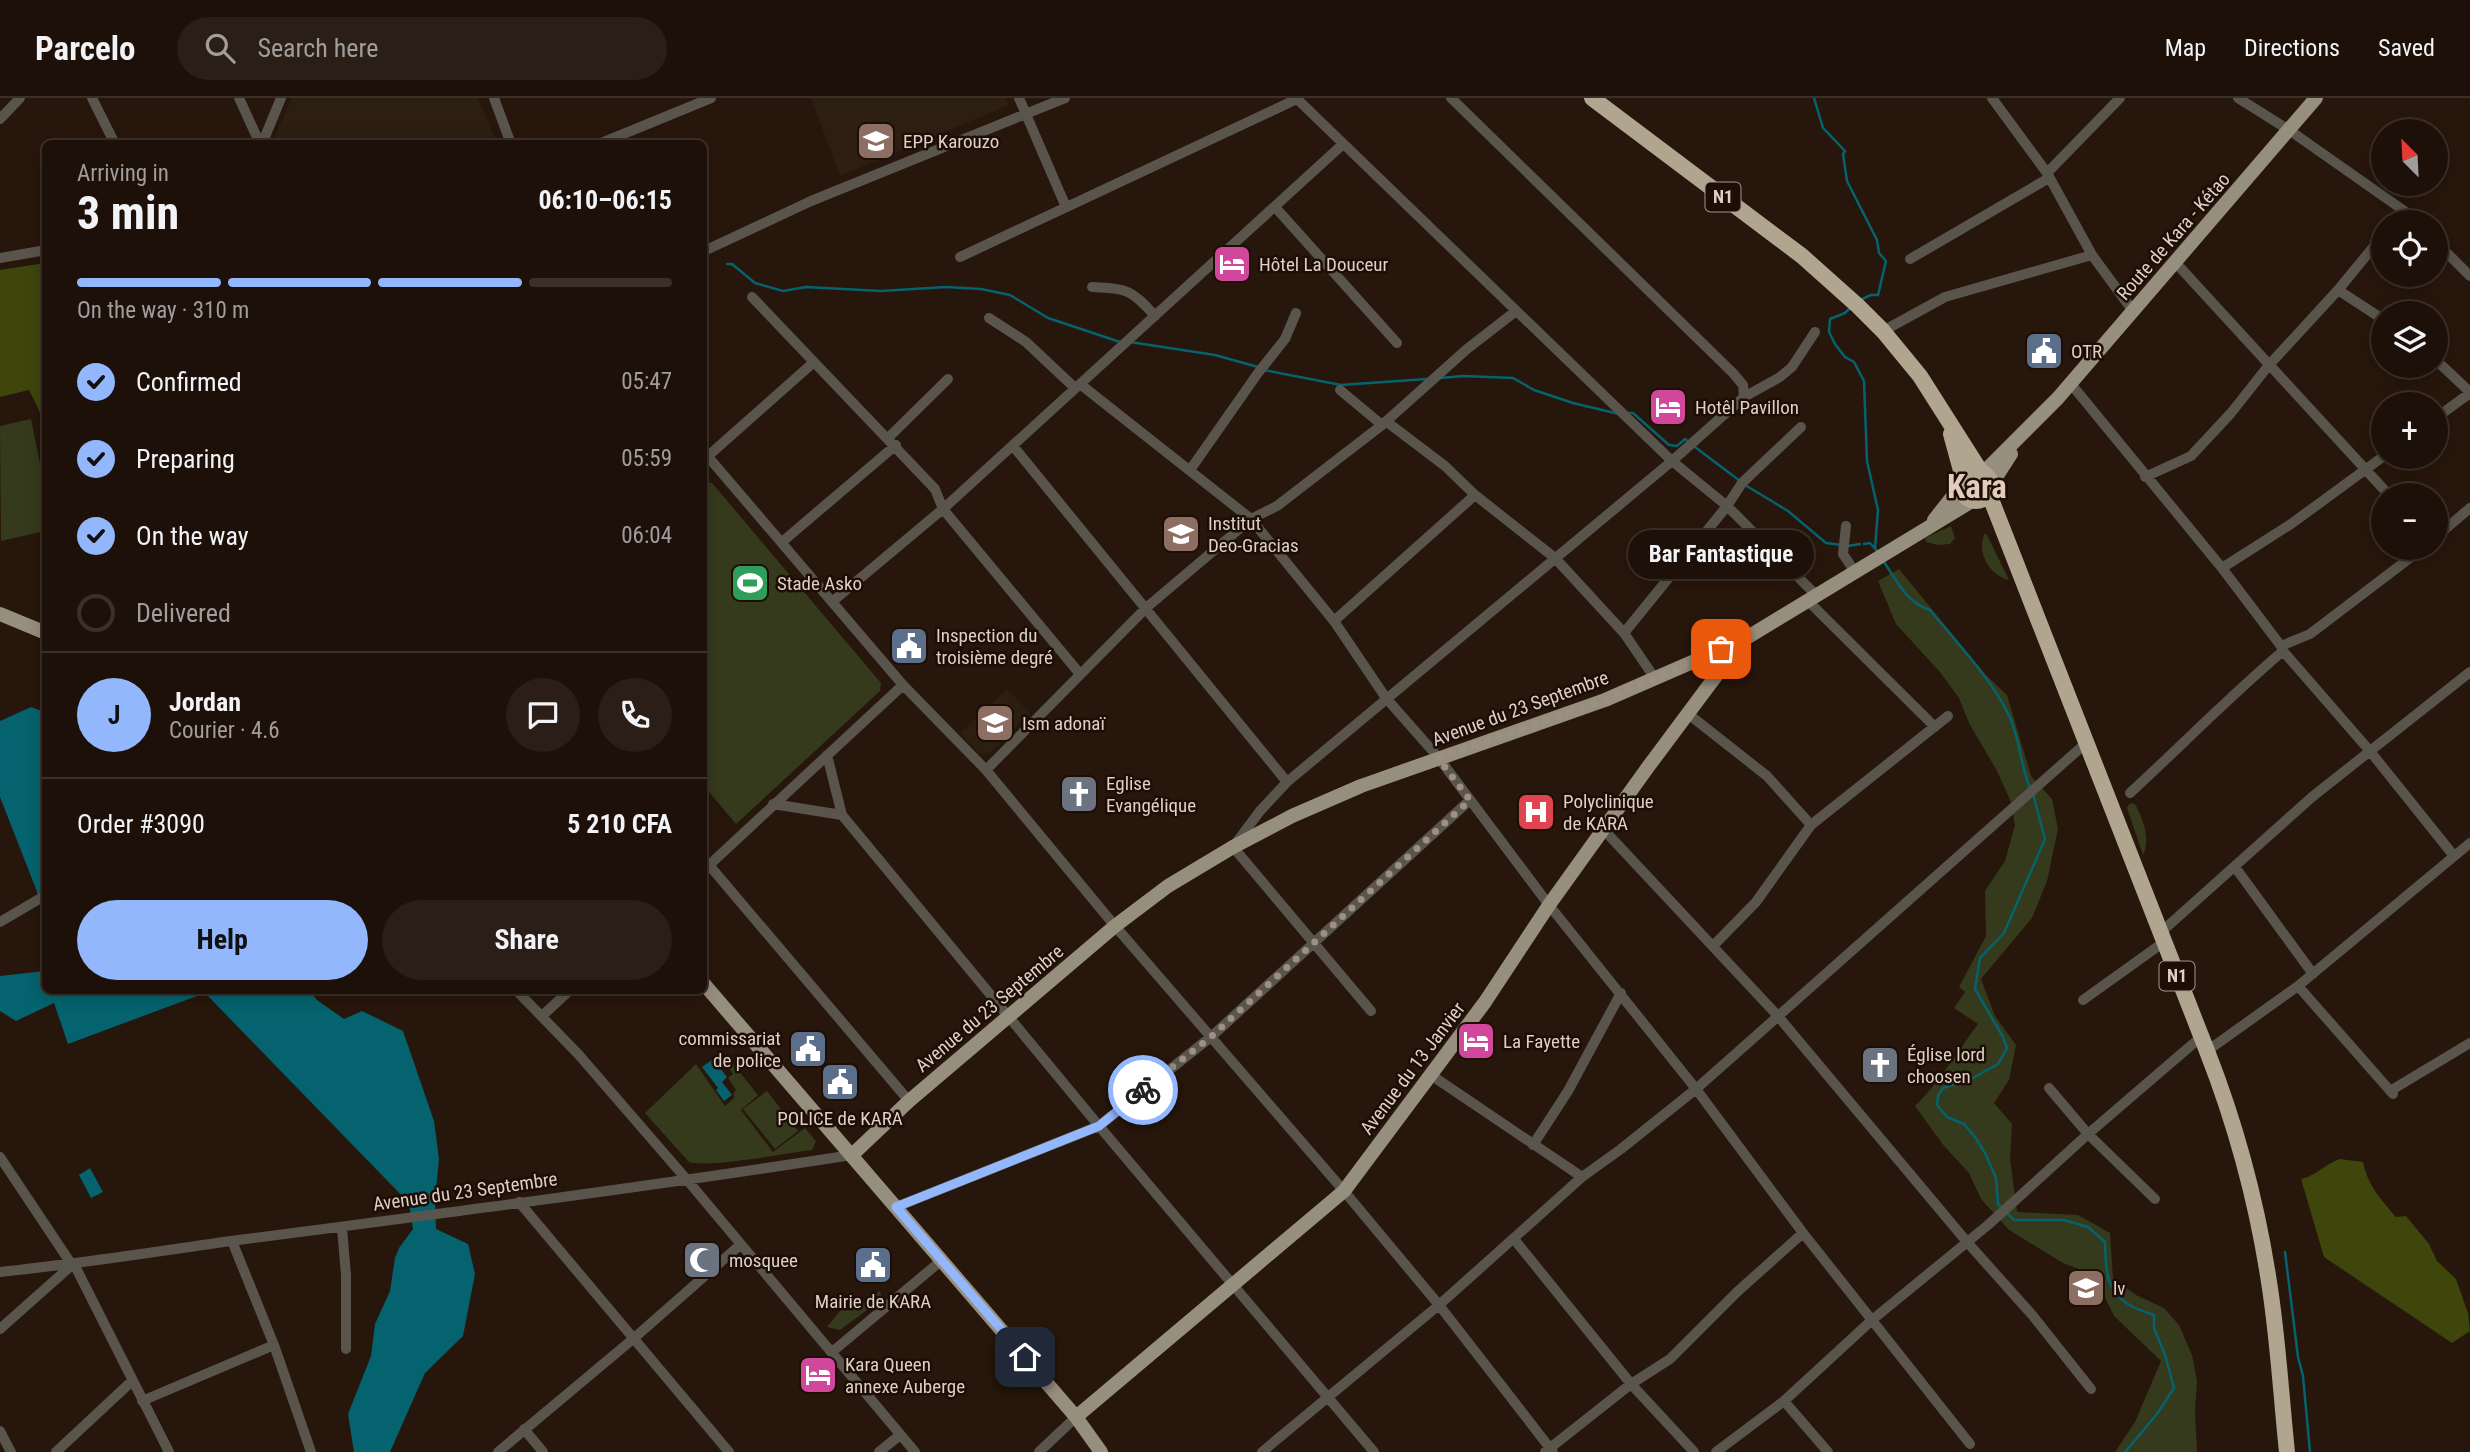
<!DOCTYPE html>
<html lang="en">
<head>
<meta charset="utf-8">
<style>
	body { margin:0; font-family:"Roboto Condensed",sans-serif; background:#2a1e16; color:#f1f3f6; height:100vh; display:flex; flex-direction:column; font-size:26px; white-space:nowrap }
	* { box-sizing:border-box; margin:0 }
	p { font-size:23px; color:#a09d9c }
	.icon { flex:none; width:38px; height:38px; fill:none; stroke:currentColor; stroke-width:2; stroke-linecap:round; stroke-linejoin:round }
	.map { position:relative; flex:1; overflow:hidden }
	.sheet { position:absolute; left:42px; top:42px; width:665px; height:854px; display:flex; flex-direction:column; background:#1d1008; border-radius:10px; box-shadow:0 4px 18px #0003,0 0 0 2px #3b3029 }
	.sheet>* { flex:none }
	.needle { width:46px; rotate:336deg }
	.buttons { position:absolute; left:2371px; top:21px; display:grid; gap:14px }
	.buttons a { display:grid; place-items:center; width:77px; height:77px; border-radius:50%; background:#1d1008; box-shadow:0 4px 18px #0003,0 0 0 2px #3b3029; font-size:35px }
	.pin { position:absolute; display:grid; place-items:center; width:60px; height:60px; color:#fff; margin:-30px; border-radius:14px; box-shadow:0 4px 10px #0006 }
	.courier { position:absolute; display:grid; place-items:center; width:70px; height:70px; margin:-35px; border:5px solid #93b7fd; border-radius:50%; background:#fff; color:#222; box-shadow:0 2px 9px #0007 }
	.bubble { position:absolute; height:49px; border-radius:24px; background:#1d1008; box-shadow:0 4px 18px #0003,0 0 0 2px #3b3029; font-size:23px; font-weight:700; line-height:49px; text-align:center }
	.headline em { font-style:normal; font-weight:700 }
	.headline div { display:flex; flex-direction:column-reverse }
	.headline { display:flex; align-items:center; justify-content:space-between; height:119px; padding:0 35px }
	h1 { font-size:46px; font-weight:700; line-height:52px }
	.bar { display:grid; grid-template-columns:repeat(4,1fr); gap:10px 7px; align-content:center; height:84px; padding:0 35px }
	.bar i { height:9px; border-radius:5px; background:#3b3029 }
	.bar .current { background:#93b7fd }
	.bar p { grid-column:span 4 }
	.line { display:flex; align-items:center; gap:18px; padding:0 35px; border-top:2px solid #3b3029 }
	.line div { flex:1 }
	.round { display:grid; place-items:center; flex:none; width:74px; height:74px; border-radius:37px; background:#2a1e16 }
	ol { padding:0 35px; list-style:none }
	li { display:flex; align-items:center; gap:21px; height:77px }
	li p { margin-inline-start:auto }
	li .icon { padding:7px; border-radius:50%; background:#93b7fd; color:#111; stroke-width:4 }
	li:last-child { color:#a09d9c }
	li i { width:38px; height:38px; border:4px solid #3b3029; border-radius:50% }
	.action { display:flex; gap:14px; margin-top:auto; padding:14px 35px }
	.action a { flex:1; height:80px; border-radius:42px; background:#93b7fd; color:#111; font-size:28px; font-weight:700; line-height:80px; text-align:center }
	.action a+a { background:#2a1e16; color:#f1f3f6 }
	header { display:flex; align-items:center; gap:42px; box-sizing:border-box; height:98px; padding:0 35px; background:#1d1008; border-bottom:2px solid #3b3029 }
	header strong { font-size:33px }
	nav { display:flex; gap:38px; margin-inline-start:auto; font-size:24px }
	.search { width:490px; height:63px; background:#2a1e16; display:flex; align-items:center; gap:18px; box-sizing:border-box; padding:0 24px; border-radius:38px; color:#a09d9c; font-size:26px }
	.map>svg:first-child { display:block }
	.education { fill:#2c1f12 }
	.green { fill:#353a1c }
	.forest { fill:#3e460c }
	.water { fill:#04636e }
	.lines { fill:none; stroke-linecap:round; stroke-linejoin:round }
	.stream { stroke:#04636e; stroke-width:2.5 }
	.minor { stroke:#59554c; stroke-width:10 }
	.major { stroke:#978f7d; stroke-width:14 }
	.highway { stroke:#b0a690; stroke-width:16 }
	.done { stroke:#9d8f86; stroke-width:7; stroke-dasharray:0 12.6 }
	.route { stroke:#93b7fd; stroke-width:9 }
	.labels { text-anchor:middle; stroke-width:5; stroke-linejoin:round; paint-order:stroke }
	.shield { fill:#1d0d04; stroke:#a3968e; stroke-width:2 }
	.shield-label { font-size:18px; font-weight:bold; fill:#dcd0c9 }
	.poi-label { font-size:19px; fill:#dcd0c9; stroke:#1d0d04; text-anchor:start }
	.street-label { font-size:19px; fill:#dcd0c9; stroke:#1d0d04 }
	.town-label { font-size:33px; font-weight:bold; fill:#e3ccbd; stroke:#1d0d04 }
</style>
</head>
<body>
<header>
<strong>Parcelo</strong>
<div class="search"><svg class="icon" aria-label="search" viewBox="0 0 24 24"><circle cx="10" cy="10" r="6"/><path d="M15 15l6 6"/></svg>Search here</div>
<nav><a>Map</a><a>Directions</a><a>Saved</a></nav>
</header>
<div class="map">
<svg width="2470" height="1354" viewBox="0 0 2470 1354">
	<rect width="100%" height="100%" fill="#27160b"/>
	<path class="education" d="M292 0H478L497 45 271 46Z
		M811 0H1006L1009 7 840 78Z
		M1007 591 1030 615 990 655 980 656 960 635Z"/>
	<path class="green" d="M31 321 45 391V433L1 443 0 328Z
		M704 384 712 385 881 585 880 593 736 726 704 688Z
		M1951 428 1955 440 1950 446 1938 447 1926 444 1925 440Z
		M1985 435 1987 437 2009 482C1989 477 1976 454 1985 435Z
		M1899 471 1985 576 2007 597 2031 678 2052 701 2058 731 2047 783 2032 820 1981 881 1995 918 2016 947 2009 982 1994 1005 2012 1026 2010 1061 2017 1114 2078 1117 2110 1135 2113 1180 2136 1197 2164 1210 2179 1227 2192 1257 2197 1283 2195 1313 2197 1354H2115L2135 1324 2161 1263 2114 1218 2094 1177 2063 1165 2009 1132 1981 1101 1969 1075 1944 1048 1915 1008C1940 984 1957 954 1978 926L1954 910 1965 894 1959 889 1986 838 1985 793 2005 763 2015 727 2011 704 1997 673 1969 625 1959 600 1940 574 1896 526 1878 483Z
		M2130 705 2135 706C2143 721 2151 741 2143 757L2127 710Z
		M696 966 725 1008 735 999 733 996 736 992 728 980 733 976 729 970 733 966 758 997 741 1012 773 1054 805 1030 816 1043 812 1052C784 1055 714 1070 689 1064L645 1015Z
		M767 993 798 1033 775 1051 743 1011Z
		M880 1193 882 1201 840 1232 827 1229 848 1203V1208L855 1210Z"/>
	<path class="forest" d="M45 165H46L45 333 39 312 29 292 0 299V172Z
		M2340 1061 2363 1064C2367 1086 2381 1102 2396 1119L2406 1118 2429 1146 2437 1163 2456 1181 2468 1215 2470 1233 2452 1245 2324 1159 2301 1081C2316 1078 2325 1066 2340 1061Z"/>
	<path class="water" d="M31 609 45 614V823L36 791 0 699V623Z
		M45 873 46 892 310 893 317 902 344 921 362 913 403 933 434 1023 439 1061 435 1101 436 1131 468 1146 475 1176 463 1238 425 1275 390 1354H354L348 1316 371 1258 375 1226 390 1193 395 1160 399 1150 413 1131 409 1105 205 895 68 946 54 905 16 923 0 913V878Z
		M713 961 727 979 722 984 732 997 724 1003 716 992 718 990 702 969Z
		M90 1070 103 1094 91 1100 79 1077Z"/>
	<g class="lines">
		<path class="stream" d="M1814 0 1823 30 1845 53 1843 56 1847 83 1877 142 1879 155 1886 163 1878 197H1871L1860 202
			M727 166H732L755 185 783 193 806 189 881 193 946 189 981 191 1010 197 1048 220 1120 244
			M1850 210 1845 215 1830 221 1829 234 1835 246 1845 259 1854 264 1864 283 1867 363 1878 412 1875 450
			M1130 244 1215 257 1258 269
			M1264 272 1341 287 1427 281
			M1440 280 1463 278 1513 280 1534 292 1573 305 1619 316
			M1629 315H1633L1669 347 1677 348 1685 341 1690 345
			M1695 349 1740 383
			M1745 387 1788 413 1826 445 1842 447
			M1864 446 1870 445 1879 455
			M1848 448 1860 446
			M1884 464C1897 483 1907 505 1930 512 1957 545 1994 583 2011 622 2020 644 2021 669 2030 690
			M2002 1110 1998 1106 1996 1080 1985 1055 1975 1039 1964 1026 1947 1019 1937 1007 1938 998 1943 990 1973 980 1998 966 2007 950 2003 939 1975 891 1980 860 2004 835 2045 741 2033 696
			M2007 1115 2014 1122H2064L2088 1129 2105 1144C2106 1187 2109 1203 2154 1217V1230L2165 1257 2174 1290 2157 1316 2125 1354
			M2285 1154 2298 1259 2303 1278 2310 1354"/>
		<path class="minor" d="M92 0 115 46
			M239 0 260 46
			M494 0 511 46
			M1019 0 1066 109
			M1296 0 1616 309 1672 363 1727 408 1817 498
			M1451 0 1733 275 1743 287 1744 299
			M1992 0 2047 75
			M2120 0 2047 75 2092 157 2133 213
			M2238 0 2289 32 2403 112 2416 124
			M0 21 20 0
			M262 46 281 0
			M599 46 711 0
			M1275 109 1397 245
			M2393 124 2403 112
			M2436 144 2470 178
			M704 153 811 103 1065 0
			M960 159 1297 1
			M0 160 46 152
			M1910 161 2049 80
			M2175 164 2389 397
			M1092 189C1128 191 1131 191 1155 218
			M2338 192 2384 222
			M752 199 935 391 943 411 1080 576
			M989 220 1026 244 1075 290
			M1883 233 1945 199 2092 157
			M2436 262 2470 294
			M1080 286 1251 421 1334 523 1386 600 1438 659 1549 807 1696 991 1803 1135 1970 1346
			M2071 286 2222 470 2281 548 2283 553 2369 652 2454 758
			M1340 292 1382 327
			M2436 320 2470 295
			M1387 324 1445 368 1475 397 1555 460 1624 535 1654 579
			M888 340 948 281
			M1013 348 1287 684
			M704 354 903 587 986 672 1115 828 1344 1093 1439 1207 1553 1354
			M708 358 814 264
			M1190 372 1258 275 1285 241 1296 215
			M2145 379 2191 358 2231 315 2269 267 2338 192 2384 136
			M1846 428 1843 456 1855 474
			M2436 439 2470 410
			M782 444 896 347
			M2222 470 2291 426 2384 358
			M833 503 943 411 1342 47
			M1808 503 1935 629
			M1334 523 1475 397
			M1624 535 1727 408 1742 385 1801 329
			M2281 548 2310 536 2423 450
			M1687 615 1767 678 1811 727
			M827 657 842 717 1099 1028 1374 1354
			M986 672 1146 510 1251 421 1277 408 1382 327 1467 251 1516 213
			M2130 695C2181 648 2230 598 2283 553
			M773 706 842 717
			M1604 732 1777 917 1967 1144 2033 1218 2091 1291
			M709 767 909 1003
			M2235 769 2313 876
			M706 770 903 587
			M0 824 46 797
			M2160 835 2312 699 2470 574
			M1713 848 1756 804 1811 727 1948 618
			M2298 888 2393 996
			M516 892 579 957 688 1083 915 1354
			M2083 902 2164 844
			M1371 913 1233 749 1260 713 1287 684 1672 363 1744 299 1780 279 1792 269 1815 234
			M542 918 570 892
			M2207 953 2298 888 2470 745
			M1431 977 1582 1079
			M2049 990 2088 1036 2155 1101
			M2390 993 2470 945
			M1533 1047 1568 993 1621 895
			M0 1059 72 1167 0 1231
			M519 1104 729 1354
			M896 1109 1099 1028 1212 938 1470 702
			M342 1130 346 1177V1251
			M1514 1141 1631 1286 1694 1354
			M232 1143 274 1247 311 1354
			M74 1166 169 1354
			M0 1174C78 1166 154 1154 231 1143 438 1116 646 1089 852 1057
			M832 1254 942 1162
			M142 1303 274 1247
			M1784 1303 1828 1354
			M524 1331 543 1354
			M0 1333 11 1354
			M56 1354 132 1283
			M498 1354 633 1241 740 1147
			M879 1354 900 1337
			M1039 1354 1076 1319
			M1262 1354 1439 1207 1582 1079 1621 1051 1696 991 2086 645
			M1545 1354 1631 1286 1670 1261 1737 1194 1803 1135
			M1716 1354 1784 1303 1872 1222 1988 1127 2088 1036 2202 938"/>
		<path class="major" d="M1983 375 2058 300 2316 0
			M1991 387 2011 356
			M1934 422 1960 389
			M0 516 46 535
			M704 886 1076 1319 1101 1354
			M852 1057 909 1003 1115 828 1168 788 1233 749 1292 718 1361 688 1605 602 1743 542 1972 403
			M1076 1319 1344 1093 1485 904 1549 807 1648 669 1742 543"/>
		<path class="highway" d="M1592 0 1802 158 1858 208 1883 233 1920 278 1981 374
			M1951 336 1963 380
			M1961 388a15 15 0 1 1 30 0a15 15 0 1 1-30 0Z
			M1989 396 2207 953C2236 1027 2257 1105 2269 1184 2278 1240 2281 1297 2287 1354"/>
	</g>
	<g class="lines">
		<path class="done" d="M1143 992 1212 938 1470 702 1438 660 1605 602 1721 551"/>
		<path class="route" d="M1025 1259 896 1109 1099 1028 1143 992"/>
	</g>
	<defs>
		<symbol id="school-square" viewBox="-11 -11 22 22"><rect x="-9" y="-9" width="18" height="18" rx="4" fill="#8d6e63" stroke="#1d0d04"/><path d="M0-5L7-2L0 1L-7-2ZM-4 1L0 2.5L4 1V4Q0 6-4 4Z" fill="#fff"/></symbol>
		<symbol id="hotel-square" viewBox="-11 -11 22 22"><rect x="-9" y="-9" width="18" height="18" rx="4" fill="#d1479c" stroke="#1d0d04"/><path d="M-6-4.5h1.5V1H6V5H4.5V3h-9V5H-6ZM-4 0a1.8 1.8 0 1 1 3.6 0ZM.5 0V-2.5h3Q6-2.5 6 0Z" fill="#fff"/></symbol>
		<symbol id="civic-square" viewBox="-11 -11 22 22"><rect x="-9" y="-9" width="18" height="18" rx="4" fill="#5c6f8a" stroke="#1d0d04"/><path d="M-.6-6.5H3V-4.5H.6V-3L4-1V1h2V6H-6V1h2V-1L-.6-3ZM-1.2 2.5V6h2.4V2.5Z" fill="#fff"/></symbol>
		<symbol id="stadium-square" viewBox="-11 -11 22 22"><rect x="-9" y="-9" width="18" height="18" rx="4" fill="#2e9e5b" stroke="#1d0d04"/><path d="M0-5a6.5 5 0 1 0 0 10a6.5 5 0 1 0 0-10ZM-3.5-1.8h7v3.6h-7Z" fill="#fff"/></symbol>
		<symbol id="university-square" viewBox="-11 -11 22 22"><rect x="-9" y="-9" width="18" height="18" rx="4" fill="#8d6e63" stroke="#1d0d04"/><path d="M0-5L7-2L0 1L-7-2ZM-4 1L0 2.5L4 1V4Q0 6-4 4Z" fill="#fff"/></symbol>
		<symbol id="church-square" viewBox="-11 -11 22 22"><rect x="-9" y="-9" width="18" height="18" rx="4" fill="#6b7280" stroke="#1d0d04"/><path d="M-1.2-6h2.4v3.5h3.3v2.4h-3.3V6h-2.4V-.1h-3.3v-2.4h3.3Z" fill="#fff"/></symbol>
		<symbol id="hospital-square" viewBox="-11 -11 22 22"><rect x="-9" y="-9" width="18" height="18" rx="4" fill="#e0444e" stroke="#1d0d04"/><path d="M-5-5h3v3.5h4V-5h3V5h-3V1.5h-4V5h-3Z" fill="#fff"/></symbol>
		<symbol id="mosque-square" viewBox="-11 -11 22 22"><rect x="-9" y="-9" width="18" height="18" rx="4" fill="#6b7280" stroke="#1d0d04"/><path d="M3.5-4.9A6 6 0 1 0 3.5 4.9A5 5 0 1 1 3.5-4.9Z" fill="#fff"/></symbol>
	</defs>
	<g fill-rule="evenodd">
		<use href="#school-square" x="854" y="21" width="44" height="44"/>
		<use href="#hotel-square" x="1210" y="144" width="44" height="44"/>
		<use href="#civic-square" x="2022" y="231" width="44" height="44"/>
		<use href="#hotel-square" x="1646" y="287" width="44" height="44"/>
		<use href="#school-square" x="1159" y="414" width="44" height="44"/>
		<use href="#stadium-square" x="728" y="463" width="44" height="44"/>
		<use href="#civic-square" x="887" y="526" width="44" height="44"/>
		<use href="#university-square" x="973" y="603" width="44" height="44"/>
		<use href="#church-square" x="1057" y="674" width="44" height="44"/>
		<use href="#hospital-square" x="1514" y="692" width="44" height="44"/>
		<use href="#hotel-square" x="1454" y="921" width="44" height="44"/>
		<use href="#civic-square" x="786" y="929" width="44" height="44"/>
		<use href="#church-square" x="1858" y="945" width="44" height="44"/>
		<use href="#civic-square" x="818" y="962" width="44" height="44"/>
		<use href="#mosque-square" x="680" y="1140" width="44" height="44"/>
		<use href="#civic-square" x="851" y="1145" width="44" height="44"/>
		<use href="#school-square" x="2064" y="1168" width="44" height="44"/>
		<use href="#hotel-square" x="796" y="1255" width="44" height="44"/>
	</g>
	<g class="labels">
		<g class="shield">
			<rect x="1705.5" y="84.5" width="35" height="29" rx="5"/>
			<rect x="2159.5" y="863.5" width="35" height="29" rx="5"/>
		</g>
		<g class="shield-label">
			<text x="1723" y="105">N1</text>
			<text x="2177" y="884">N1</text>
		</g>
		<g class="poi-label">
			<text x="903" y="50">EPP Karouzo</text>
			<text x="1259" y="173">Hôtel La Douceur</text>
			<text x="2071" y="260">OTR</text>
			<text x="1695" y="316">Hotêl Pavillon</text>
			<text x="1208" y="432">Institut<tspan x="1208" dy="22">Deo-Gracias</tspan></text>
			<text x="777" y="492">Stade Asko</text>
			<text x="936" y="544">Inspection du<tspan x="936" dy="22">troisième degré</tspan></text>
			<text x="1022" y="632">Ism adonaï</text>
			<text x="1106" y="692">Eglise<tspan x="1106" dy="22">Evangélique</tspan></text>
			<text x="1563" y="710">Polyclinique<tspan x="1563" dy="22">de KARA</tspan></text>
			<text x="781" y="947" text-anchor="end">commissariat<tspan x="781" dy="22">de police</tspan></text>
			<text x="1503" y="950">La Fayette</text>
			<text x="1907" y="963">Église lord<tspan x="1907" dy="22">choosen</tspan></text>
			<text x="840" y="1027" text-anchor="middle">POLICE de KARA</text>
			<text x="729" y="1169">mosquee</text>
			<text x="2113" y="1197">lv</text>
			<text x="873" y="1210" text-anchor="middle">Mairie de KARA</text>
			<text x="845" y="1273">Kara Queen<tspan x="845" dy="22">annexe Auberge</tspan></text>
		</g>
		<g class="street-label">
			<text transform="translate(2173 138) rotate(-49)" y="7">Route de Kara - Kétao</text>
			<text transform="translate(1520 610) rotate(-20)" y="7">Avenue du 23 Septembre</text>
			<text transform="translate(989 910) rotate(-40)" y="7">Avenue du 23 Septembre</text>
			<text transform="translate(1412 970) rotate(-53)" y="7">Avenue du 13 Janvier</text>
			<text transform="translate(465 1093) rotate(-8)" y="7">Avenue du 23 Septembre</text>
		</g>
		<g class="town-label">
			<text x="1977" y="400">Kara</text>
		</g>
	</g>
</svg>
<div class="buttons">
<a><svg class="needle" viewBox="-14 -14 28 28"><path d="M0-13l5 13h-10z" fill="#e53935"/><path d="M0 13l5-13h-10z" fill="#a09d9c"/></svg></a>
<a><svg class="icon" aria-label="locate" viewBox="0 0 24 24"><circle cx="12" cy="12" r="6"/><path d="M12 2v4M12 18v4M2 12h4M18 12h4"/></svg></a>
<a><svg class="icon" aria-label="layers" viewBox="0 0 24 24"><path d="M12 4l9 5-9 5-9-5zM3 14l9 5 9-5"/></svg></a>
<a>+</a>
<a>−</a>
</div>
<div class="pin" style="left:1721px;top:551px;background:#ea580c"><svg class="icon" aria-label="bag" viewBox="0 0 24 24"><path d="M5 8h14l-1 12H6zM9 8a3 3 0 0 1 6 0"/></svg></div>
<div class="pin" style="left:1025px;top:1259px;background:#1f2937"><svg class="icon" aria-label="home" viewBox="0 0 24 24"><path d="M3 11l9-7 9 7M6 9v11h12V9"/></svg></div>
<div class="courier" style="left:1143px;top:992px"><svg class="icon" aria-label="bike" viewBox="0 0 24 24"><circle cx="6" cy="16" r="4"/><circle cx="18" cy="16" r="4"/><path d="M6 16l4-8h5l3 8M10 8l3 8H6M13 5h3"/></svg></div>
<div class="bubble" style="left:1628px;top:432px;width:186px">Bar Fantastique</div>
<section class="sheet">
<div class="headline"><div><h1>3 min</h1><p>Arriving in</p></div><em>06:10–06:15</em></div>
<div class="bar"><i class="current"></i><i class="current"></i><i class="current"></i><i></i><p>On the way · 310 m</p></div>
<ol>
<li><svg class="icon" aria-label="check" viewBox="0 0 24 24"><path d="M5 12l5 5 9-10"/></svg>Confirmed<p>05:47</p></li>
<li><svg class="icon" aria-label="check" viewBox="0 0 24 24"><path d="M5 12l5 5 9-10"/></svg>Preparing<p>05:59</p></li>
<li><svg class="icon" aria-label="check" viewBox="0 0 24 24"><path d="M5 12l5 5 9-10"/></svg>On the way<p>06:04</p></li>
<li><i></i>Delivered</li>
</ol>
<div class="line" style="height:126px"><b class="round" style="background:#93b7fd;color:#111">J</b><div><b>Jordan</b><p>Courier · 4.6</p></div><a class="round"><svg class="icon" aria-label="chat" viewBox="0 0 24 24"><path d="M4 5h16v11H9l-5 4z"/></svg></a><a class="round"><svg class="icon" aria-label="phone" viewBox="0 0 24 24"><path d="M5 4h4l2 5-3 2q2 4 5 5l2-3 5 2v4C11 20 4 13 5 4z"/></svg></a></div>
<div class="line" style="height:91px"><div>Order #3090</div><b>5 210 CFA</b></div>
<div class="action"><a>Help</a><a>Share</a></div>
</section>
</div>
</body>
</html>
